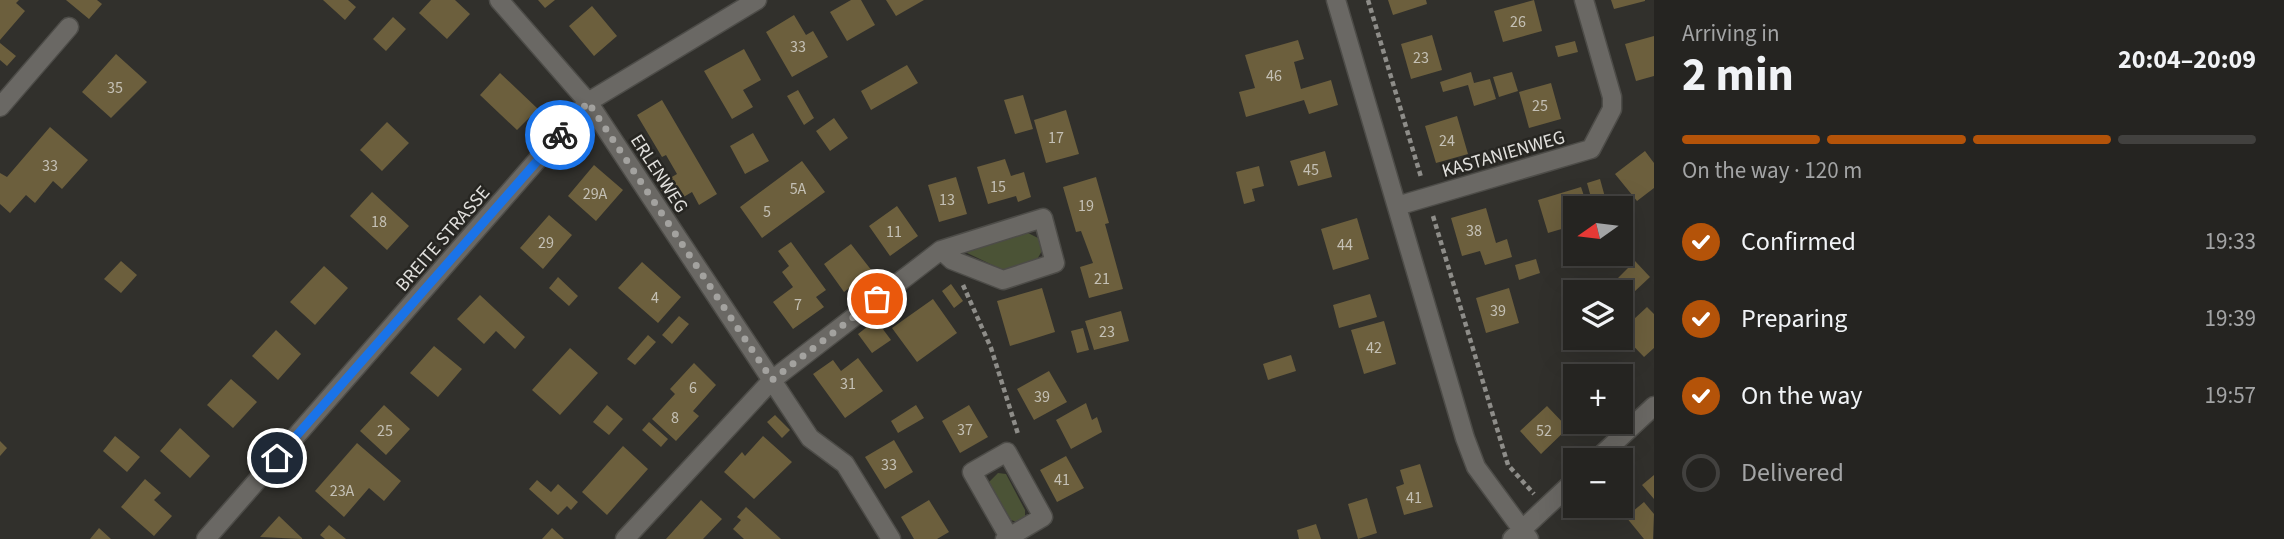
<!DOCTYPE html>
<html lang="en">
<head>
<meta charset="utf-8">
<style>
	body { margin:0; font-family:"Source Sans 3",sans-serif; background:#2d2c2a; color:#f1f3f6; height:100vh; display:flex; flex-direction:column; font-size:26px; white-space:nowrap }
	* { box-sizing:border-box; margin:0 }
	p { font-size:23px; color:#a3a4a5 }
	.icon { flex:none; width:38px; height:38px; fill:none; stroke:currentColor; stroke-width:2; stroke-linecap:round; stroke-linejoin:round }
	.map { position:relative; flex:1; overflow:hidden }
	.panel { display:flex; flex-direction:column; background:#252421; width:630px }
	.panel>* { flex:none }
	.needle { width:46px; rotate:256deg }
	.controls { position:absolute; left:1563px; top:196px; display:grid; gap:14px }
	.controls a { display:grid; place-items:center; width:70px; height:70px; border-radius:0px; background:#252421; box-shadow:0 7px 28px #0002,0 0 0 2px #42413f; font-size:35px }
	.pin { position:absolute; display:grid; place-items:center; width:60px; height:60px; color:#fff; margin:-30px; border:4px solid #fff; border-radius:50%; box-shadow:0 2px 7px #0007 }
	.courier { position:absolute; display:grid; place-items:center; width:70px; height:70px; margin:-35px; border:5px solid #1a73e8; border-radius:50%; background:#fff; color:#222; box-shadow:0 2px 9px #0007 }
	.headline em { font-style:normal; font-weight:700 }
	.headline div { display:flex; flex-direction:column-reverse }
	.headline { display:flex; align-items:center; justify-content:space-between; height:119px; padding:0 28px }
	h1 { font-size:46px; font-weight:700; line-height:52px }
	.bar { display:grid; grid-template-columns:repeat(4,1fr); gap:10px 7px; align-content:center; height:84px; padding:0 28px }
	.bar i { height:9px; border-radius:5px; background:#42413f }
	.bar .on { background:#b45309 }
	.bar p { grid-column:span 4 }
	ol { padding:0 28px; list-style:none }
	li { display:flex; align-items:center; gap:21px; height:77px }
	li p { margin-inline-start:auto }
	li .icon { padding:7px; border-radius:50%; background:#b45309; color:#fff; stroke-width:4 }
	li:last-child { color:#a3a4a5 }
	li i { width:38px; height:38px; border:4px solid #42413f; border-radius:50% }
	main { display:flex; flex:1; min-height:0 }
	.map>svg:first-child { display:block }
	.green { fill:#4b5336 }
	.building { fill:#6c5f3d }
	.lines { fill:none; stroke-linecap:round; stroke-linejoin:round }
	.minor-casing { stroke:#4d4c48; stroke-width:21 }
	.path { stroke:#8e8d89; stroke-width:4.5; stroke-dasharray:5 3.5; stroke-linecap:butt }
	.minor { stroke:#6a6864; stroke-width:18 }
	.done { stroke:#a3a29f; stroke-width:7; stroke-dasharray:0 12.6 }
	.route { stroke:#1a73e8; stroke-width:9 }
	.labels { text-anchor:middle; stroke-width:5; stroke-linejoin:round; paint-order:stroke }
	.number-label { font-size:16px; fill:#c4c0b5 }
	.street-label { font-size:19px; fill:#e1e0dd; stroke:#272622 }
</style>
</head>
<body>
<main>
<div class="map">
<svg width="1654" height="539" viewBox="0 0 1654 539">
	<rect width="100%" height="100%" fill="#31302c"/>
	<path class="green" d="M1026 232 1040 239 1043 249 1035 263 1005 271 963 251Z
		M998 473 1006 474 1025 510V517L1017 522 1011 520 989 482Z"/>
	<path class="building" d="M0 0H19L16 3 25 11 0 40Z
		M66 0H97L102 4 89 19Z
		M323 0H348L356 7 345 20Z
		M431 0H455L470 14 447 39 419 13Z
		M538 0H555L545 8Z
		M851 0H861L875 25 847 41 830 12Z
		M886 0H924L896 16Z
		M1388 0H1426L1427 4 1393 15Z
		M1534 0 1542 31 1503 42 1494 11Z
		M1611 0H1645V1L1614 9Z
		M592 6 617 36 594 56 569 26Z
		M794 15 806 35 813 31 828 57 792 77 766 32Z
		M393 17 406 29 386 51 373 39Z
		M1432 35 1442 70 1411 79 1401 44Z
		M1654 36V76L1636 81 1625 44Z
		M1298 40 1304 59 1294 62 1301 89 1331 80 1338 105 1309 114 1304 100 1246 117 1239 92 1255 88 1245 55Z
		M1575 41 1578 52 1558 57 1555 46Z
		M0 43 16 56 7 66 0 60Z
		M744 49 761 80 743 90 753 107 732 119 704 71Z
		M116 54 147 82 111 118 82 92Z
		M907 65 918 83 871 110 861 91Z
		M1471 72 1474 83 1490 79 1496 99 1474 106 1468 85 1443 92 1440 82Z
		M1512 72 1518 91 1499 97 1493 77Z
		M500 73 538 109 517 130 480 95Z
		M1551 83 1561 119 1529 128 1519 92Z
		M798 90 814 118 804 125 787 96Z
		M1023 95 1033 129 1015 134 1004 100Z
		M662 100 717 194 699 205 692 192 670 205 658 185 677 174 666 155 662 157 637 115Z
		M1066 110 1079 154 1046 163 1034 120Z
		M1457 116 1468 154 1436 163 1425 126Z
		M834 118 848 138 830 151 816 131Z
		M387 122 409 143 382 171 360 150Z
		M50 127 88 160 62 189 53 181 35 203 26 195 10 213 0 204V173L7 177Z
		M753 133 769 161 745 174 730 146Z
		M1325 151 1332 177 1298 186 1290 161Z
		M1645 151 1654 163V188L1637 201 1615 174Z
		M1005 159 1011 176 1024 172 1031 197 1018 202 1016 196 988 204 977 167Z
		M802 161 825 192 762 238 740 207Z
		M594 165 623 190 596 221 568 196Z
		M1259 166 1264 186 1252 189 1255 201 1244 204 1236 172Z
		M956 177 967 214 939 222 928 185Z
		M1096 177 1109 223 1105 224 1123 289 1089 298 1080 267 1093 263 1081 231 1076 232 1063 187Z
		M1600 179 1608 208H1594L1587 183Z
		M1581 187 1588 208H1575V225L1548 233 1538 200Z
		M372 192 409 226 387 250 350 216Z
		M897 206 918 236 890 256 869 226Z
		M1486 208 1496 243 1507 239 1512 257 1485 265 1480 251 1462 256 1451 218Z
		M549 215 572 235 543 269 520 248Z
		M1357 218 1369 259 1333 270 1321 229Z
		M791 242 826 290 816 297 824 307 793 329 773 302 793 287 782 272 789 266 778 251Z
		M851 244 872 271 844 292 824 264Z
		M1536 259 1540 273 1519 280 1515 265Z
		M121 261 137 275 121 293 104 279Z
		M1635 261 1650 277 1633 293 1618 278Z
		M642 262 681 297 658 323 618 288Z
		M324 266 348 288 315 325 290 302Z
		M558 277 578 296 569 306 549 288Z
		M951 284 963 301 954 308 942 291Z
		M1042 288 1055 332 1010 346 997 301Z
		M1509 288 1519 323 1486 333 1476 298Z
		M1370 294 1377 317 1339 328 1333 305Z
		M480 295 525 337 515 349 496 331 484 344 457 319Z
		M933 299 957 333 917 362 892 328Z
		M1647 307 1654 314V348L1644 357 1620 332Z
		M1121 311 1129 341 1094 350 1085 321Z
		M679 316 689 324 672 344 662 335Z
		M876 320 891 340 872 353 858 334Z
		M1384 321 1396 364 1364 374 1351 330Z
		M1083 328 1089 350 1077 353 1071 331Z
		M276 330 301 354 278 380 252 356Z
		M648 335 656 342 635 365 627 359Z
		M434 346 462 369 438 397 410 373Z
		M570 348 598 373 560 415 532 390Z
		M1291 355 1296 371 1268 380 1263 364Z
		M858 358 883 391 845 418 813 374 833 360 841 371Z
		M1599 362 1613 376H1584Z
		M694 363 716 385 693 411 699 416 676 441 652 419 675 394 670 389Z
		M1049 371 1067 402 1034 420 1017 389Z
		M231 379 257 402 233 428 207 405Z
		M1086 403 1092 420 1097 417 1102 432 1071 449 1056 420Z
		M384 405 410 429 386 455 360 431Z
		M607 405 623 419 609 435 593 422Z
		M916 405 924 418 898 433 891 421Z
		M969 405 988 437 960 453 942 421Z
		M1547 406 1568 428 1541 454 1520 431Z
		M775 415 790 430 782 438 767 422Z
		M649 422 668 439 661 447 642 430Z
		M180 428 210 456 190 478 160 451Z
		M115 436 140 457 127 472 103 451Z
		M763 436 792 462 754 499 724 472 742 452 745 456Z
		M894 440 913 472 885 489 865 457Z
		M0 441 7 448 0 456Z
		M357 443 401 481 384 501 369 488 344 517 315 491Z
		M623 446 648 469 607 515 582 492Z
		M1066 456 1084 488 1057 502 1040 470Z
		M1420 464 1433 507 1404 515 1396 487 1404 484 1400 470Z
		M1654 475V499L1642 485Z
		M145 479 161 493 154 500 172 516 154 536 121 507Z
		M537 480 551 492 558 484 578 502 571 510 567 506 558 515 529 489Z
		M1367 498 1377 533 1358 539 1348 504Z
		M701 500 722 519 703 539H666Z
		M929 500 949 532 937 539H914L901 517Z
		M1644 502 1654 514 1653 539H1644L1626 517Z
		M746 507 781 539H744L733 529 741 520 737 517Z
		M279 516 303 539 260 537Z
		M1316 524 1321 539H1299L1297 530Z
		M329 525 346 539H325L320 535Z
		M99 528 111 539H90Z
		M552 528 564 539H542Z"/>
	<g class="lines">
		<defs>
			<path id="minor" d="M499 0 588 102 810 438 845 464 891 539
				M1336 0 1465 438 1476 467 1529 539
				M0 107 69 27
				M1397 206 1591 149 1612 109V97L1584 0
				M1596 460 1654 406
				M206 539 588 102 757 0
				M625 539 772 380 941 250 1043 218 1055 263 1003 280 952 260 941 250
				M1005 539 1009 537 1043 517 1007 452 972 472 1009 537
				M1512 539 1575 480"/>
		</defs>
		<use href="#minor" class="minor-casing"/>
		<path class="path" d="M1368 0 1421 177
			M1433 216 1508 465 1534 494
			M963 285 991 348 1018 434"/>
		<use href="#minor" class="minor"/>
	</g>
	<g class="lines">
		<path class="done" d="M560 135 588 102 772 380 877 299"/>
		<path class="route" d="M277 458 560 135"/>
	</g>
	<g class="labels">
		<g class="number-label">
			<text x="1518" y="27">26</text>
			<text x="798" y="52">33</text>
			<text x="1421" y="63">23</text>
			<text x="1274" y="81">46</text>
			<text x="115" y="93">35</text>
			<text x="1540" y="111">25</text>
			<text x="1056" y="143">17</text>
			<text x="1447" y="146">24</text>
			<text x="50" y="171">33</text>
			<text x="1311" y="175">45</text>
			<text x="998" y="192">15</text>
			<text x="798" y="194">5A</text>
			<text x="595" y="199">29A</text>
			<text x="947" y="205">13</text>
			<text x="1086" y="211">19</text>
			<text x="767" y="217">5</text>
			<text x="379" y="227">18</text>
			<text x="1474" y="236">38</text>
			<text x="894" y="237">11</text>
			<text x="546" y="248">29</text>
			<text x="1345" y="250">44</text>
			<text x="1102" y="284">21</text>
			<text x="655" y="303">4</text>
			<text x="798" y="310">7</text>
			<text x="1498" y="316">39</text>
			<text x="1107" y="337">23</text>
			<text x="1374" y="353">42</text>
			<text x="848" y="389">31</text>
			<text x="693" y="393">6</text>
			<text x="1042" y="402">39</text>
			<text x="675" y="423">8</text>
			<text x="965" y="435">37</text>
			<text x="385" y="436">25</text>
			<text x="1544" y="436">52</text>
			<text x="889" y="470">33</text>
			<text x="1062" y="485">41</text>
			<text x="342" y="496">23A</text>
			<text x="1414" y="503">41</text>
		</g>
		<g class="street-label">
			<text transform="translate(1503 153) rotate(-16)" y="7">KASTANIENWEG</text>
			<text transform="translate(660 173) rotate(57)" y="7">ERLENWEG</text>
			<text transform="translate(442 238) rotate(-49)" y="7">BREITE STRASSE</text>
		</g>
	</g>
</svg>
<div class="controls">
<a><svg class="needle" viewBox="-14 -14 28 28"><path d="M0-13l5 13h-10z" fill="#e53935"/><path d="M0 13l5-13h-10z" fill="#a3a4a5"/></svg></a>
<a><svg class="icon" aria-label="layers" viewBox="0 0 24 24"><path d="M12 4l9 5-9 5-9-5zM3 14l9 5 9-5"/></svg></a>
<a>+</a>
<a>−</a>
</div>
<div class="pin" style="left:877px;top:299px;background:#ea580c"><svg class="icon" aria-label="bag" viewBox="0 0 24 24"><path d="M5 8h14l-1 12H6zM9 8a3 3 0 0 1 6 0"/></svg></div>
<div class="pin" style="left:277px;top:458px;background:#1f2937"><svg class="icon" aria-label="home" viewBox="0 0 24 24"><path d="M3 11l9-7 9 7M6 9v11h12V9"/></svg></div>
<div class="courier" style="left:560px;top:135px"><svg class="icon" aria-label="bike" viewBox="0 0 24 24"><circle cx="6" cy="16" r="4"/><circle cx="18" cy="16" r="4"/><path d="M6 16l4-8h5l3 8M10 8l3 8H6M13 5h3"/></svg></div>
</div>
<section class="panel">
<div class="headline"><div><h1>2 min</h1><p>Arriving in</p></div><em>20:04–20:09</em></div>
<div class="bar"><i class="on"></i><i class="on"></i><i class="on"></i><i></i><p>On the way · 120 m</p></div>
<ol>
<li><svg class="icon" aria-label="check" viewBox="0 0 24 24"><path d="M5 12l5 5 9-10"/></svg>Confirmed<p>19:33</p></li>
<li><svg class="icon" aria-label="check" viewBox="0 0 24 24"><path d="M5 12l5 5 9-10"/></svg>Preparing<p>19:39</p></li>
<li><svg class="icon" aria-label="check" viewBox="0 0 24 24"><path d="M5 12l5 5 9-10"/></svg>On the way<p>19:57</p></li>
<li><i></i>Delivered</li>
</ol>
</section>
</main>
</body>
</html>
